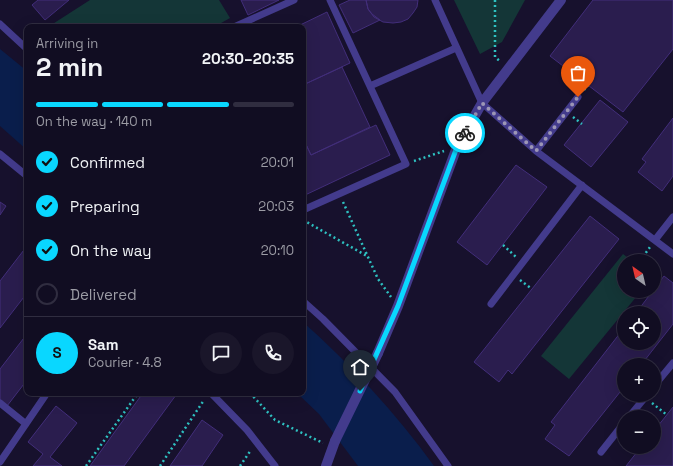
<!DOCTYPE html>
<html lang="en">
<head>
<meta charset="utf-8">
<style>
	body { margin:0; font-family:"Space Grotesk",sans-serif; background:#1a162a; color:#f1f3f6; height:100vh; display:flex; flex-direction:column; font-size:15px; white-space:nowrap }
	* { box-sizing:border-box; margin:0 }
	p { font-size:13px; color:#9c9ca5 }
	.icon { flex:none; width:22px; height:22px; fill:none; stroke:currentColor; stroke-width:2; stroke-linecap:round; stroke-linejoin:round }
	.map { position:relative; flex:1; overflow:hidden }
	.details { position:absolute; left:24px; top:24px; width:282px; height:372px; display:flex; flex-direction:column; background:#110d22; border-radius:8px; box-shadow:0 4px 16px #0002,0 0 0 1px #302d40 }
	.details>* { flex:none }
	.needle { width:26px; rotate:326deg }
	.fabs { position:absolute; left:617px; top:254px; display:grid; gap:8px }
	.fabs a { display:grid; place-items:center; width:44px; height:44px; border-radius:50%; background:#110d22; box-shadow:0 4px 16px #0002,0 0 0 1px #302d40; font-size:20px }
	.pin { position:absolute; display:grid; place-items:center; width:34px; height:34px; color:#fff; margin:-41px -17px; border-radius:50% 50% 50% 0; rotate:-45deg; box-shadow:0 0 4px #0007 }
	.pin .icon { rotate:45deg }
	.courier { position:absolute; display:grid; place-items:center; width:40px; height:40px; margin:-20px; border:3px solid #09d7ff; border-radius:50%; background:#fff; color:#222; box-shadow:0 1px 5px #0007 }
	.head em { font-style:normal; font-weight:600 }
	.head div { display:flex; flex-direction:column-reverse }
	.head { display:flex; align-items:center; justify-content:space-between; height:68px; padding:0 12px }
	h1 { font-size:26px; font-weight:600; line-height:30px }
	.bar { display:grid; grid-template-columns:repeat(4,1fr); gap:6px 4px; align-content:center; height:48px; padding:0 12px }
	.bar i { height:5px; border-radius:3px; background:#302d40 }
	.bar .active { background:#09d7ff }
	.bar p { grid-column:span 4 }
	.line { display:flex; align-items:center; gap:10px; padding:0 12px; border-top:1px solid #302d40 }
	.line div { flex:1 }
	.round { display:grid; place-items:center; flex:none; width:42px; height:42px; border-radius:21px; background:#1a162a }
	ol { padding:0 12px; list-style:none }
	li { display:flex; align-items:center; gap:12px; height:44px }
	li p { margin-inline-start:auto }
	li .icon { padding:4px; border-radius:50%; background:#09d7ff; color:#111; stroke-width:4 }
	li:last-child { color:#9c9ca5 }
	li i { width:22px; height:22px; border:2px solid #302d40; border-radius:50% }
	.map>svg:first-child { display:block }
	.green { fill:#143637 }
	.water { fill:#0a1e4c }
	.building { fill:#2a1d4e; stroke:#422e7a }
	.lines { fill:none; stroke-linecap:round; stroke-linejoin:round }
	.path { stroke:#2ec1c1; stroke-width:2.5; stroke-dasharray:2 3; stroke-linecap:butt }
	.lane { stroke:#433b8c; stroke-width:7 }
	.street { stroke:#433b8c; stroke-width:10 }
	.street-bridge { stroke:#433b8c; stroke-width:10 }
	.done { stroke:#9c96b6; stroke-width:4; stroke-dasharray:0 7.2 }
	.route { stroke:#09d7ff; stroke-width:5 }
</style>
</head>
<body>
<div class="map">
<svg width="673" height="466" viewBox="0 0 673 466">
	<rect width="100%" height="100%" fill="#17112d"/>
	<path class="green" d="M90 0H219L230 18 214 27H48Z
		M454 0H525L502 42 480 54Z
		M623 254 632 261H624V291H641L569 379 541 356Z"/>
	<path class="water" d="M0 49 27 71V150L0 126Z
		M303 322C351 365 396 413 434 466H358L319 414 297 393H303Z"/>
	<path class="building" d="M38 0H69L45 20 32 5Z
		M241 0H279L248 15Z
		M350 0H366L368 9 372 14 380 20 353 33 339 5Z
		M366 0H418L417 7 413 13 408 19 401 22 393 23 383 22 374 17 368 9Z
		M593 0H673V49L623 112 550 56Z
		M327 12 350 63 303 85V27H296Z
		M342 67 370 127 311 155 303 138V85Z
		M600 100 628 122 591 167 564 145Z
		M673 118V176L662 191 638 172 646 162 642 159Z
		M376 125 390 155 303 196V138L311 155Z
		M516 165 547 187 487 265 457 242Z
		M0 202 6 206 0 215Z
		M590 216 619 239 512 374 508 370 499 382 474 362Z
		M27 246V293L0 328V281Z
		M664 276 673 283V324L641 365H624V387L569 456 545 439 555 425 551 422 624 328V343H654V313H636Z
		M27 334V380L7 406 0 401V369Z
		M143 393H173L176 395 124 466H90Z
		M56 406 77 423 50 457 62 466H33L43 454 28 442Z
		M673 407V465L672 466H626L641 447H654V431Z
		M202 420 223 435 202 466H170Z"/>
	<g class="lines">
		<path class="path" d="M495 0V57L501 62
			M584 90 588 85
			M573 117 582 124
			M414 161 444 151
			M343 202 378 279 391 297
			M303 220 367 256
			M503 245 516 257
			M640 261 650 247
			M520 280 532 289
			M250 393 275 420 323 443
			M652 403 667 415
			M86 466 138 393
			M160 466 204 400
			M240 466 251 450"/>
		<path class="lane" d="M435 0 482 103 536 151 673 254
			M0 24 27 49
			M234 27 294 0
			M370 86 456 48
			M536 151 578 97
			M0 154 27 176
			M303 210 406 164 330 0
			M655 240 673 217
			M303 301 323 319 395 392 448 466
			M491 304 582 185
			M654 386 673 363
			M211 393 247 430 275 466
			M0 403 26 424
			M629 417 647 395
			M601 452 624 423
			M0 462 47 393"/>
		<path class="street" d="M378 353 398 306 457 147 482 103 561 0
			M326 466 335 441"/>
		<path class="street-bridge" d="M335 441 378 353"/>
	</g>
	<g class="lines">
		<path class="done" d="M465 133 482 103 536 151 578 97"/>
		<path class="route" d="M360 391 398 306 457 147 465 133"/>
	</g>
</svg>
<div class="fabs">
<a><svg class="needle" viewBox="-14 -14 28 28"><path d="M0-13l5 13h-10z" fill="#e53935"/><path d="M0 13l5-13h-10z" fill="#9c9ca5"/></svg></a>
<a><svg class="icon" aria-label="locate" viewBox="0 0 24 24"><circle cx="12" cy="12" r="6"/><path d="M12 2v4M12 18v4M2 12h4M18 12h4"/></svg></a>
<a>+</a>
<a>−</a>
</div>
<div class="pin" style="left:578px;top:97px;background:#ea580c"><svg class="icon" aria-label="bag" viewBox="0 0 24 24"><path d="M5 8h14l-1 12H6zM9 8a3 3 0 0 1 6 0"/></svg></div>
<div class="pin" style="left:360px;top:391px;background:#1f2937"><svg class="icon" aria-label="home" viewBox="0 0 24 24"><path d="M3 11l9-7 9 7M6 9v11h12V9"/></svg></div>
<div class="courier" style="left:465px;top:133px"><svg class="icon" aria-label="bike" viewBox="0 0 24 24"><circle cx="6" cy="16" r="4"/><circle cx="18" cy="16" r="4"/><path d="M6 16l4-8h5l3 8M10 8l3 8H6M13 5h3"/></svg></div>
<section class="details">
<div class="head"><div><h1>2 min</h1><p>Arriving in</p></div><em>20:30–20:35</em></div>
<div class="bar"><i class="active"></i><i class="active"></i><i class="active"></i><i></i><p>On the way · 140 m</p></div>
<ol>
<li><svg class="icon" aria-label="check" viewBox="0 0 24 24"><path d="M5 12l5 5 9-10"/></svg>Confirmed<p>20:01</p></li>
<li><svg class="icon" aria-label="check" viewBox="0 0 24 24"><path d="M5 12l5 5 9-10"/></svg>Preparing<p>20:03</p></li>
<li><svg class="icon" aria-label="check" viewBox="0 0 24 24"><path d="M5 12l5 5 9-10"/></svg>On the way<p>20:10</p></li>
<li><i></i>Delivered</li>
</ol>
<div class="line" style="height:72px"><b class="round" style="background:#09d7ff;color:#111">S</b><div><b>Sam</b><p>Courier · 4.8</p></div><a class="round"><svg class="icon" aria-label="chat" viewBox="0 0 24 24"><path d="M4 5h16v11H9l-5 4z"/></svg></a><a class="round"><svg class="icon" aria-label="phone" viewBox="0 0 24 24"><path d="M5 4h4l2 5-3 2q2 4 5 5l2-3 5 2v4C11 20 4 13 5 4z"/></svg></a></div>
</section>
</div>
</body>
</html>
